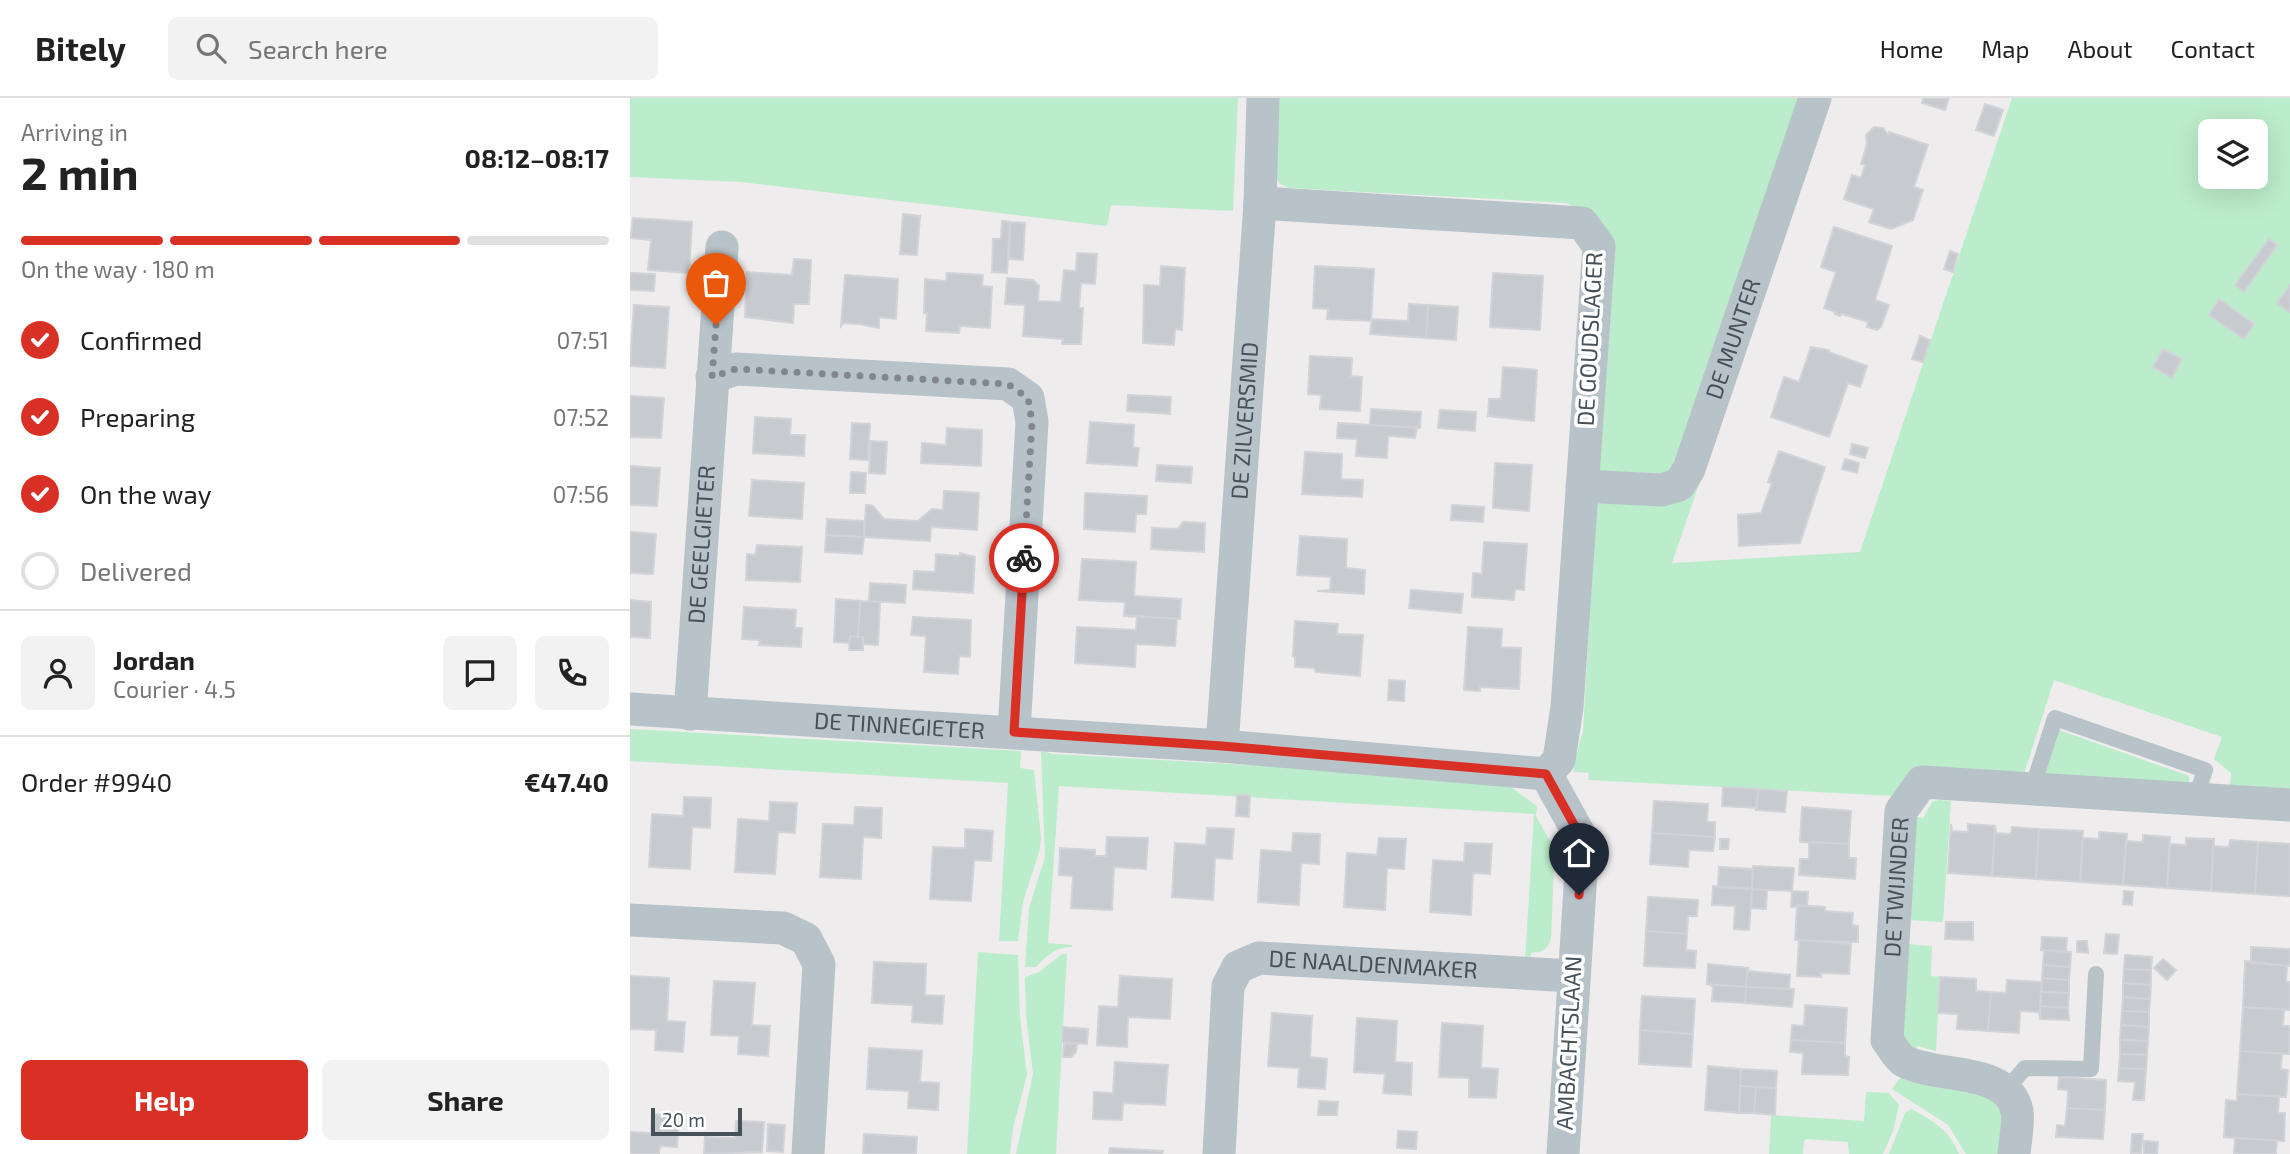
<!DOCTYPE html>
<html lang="en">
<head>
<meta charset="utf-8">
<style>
	body { margin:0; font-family:"Exo 2",sans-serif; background:#f2f2f2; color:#222; height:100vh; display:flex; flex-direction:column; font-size:26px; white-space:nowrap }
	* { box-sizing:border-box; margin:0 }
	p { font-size:23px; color:#767676 }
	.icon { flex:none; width:38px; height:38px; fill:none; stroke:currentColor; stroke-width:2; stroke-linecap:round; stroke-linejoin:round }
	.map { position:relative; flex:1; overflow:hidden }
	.panel { display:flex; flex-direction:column; background:#fff; width:630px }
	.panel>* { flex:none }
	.fabs { position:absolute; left:1568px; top:21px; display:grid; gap:14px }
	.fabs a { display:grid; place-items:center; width:70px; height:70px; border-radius:10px; background:#fff; box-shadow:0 7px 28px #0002; font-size:35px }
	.scale { position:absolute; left:21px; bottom:18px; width:91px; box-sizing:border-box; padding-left:7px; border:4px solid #465159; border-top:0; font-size:19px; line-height:24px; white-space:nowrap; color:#465159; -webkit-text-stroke:5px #fff; paint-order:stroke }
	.pin { position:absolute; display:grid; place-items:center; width:60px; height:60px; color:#fff; margin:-72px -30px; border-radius:50% 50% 50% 0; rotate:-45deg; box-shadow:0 0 7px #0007 }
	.pin .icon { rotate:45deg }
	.courier { position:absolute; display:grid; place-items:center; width:70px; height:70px; margin:-35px; border:5px solid #d93025; border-radius:50%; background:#fff; color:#222; box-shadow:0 2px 9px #0007 }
	.overview em { font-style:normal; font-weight:700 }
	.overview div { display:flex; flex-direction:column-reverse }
	.overview { display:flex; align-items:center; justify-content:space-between; height:119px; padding:0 21px }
	h1 { font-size:46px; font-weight:700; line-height:52px }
	.bar { display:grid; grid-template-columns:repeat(4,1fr); gap:10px 7px; align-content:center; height:84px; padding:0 21px }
	.bar i { height:9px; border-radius:5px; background:#e0e0e0 }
	.bar .on { background:#d93025 }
	.bar p { grid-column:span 4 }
	.line { display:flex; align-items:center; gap:18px; padding:0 21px; border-top:2px solid #e0e0e0 }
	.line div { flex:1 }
	.round { display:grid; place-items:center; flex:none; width:74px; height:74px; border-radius:10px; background:#f2f2f2 }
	ol { padding:0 21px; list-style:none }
	li { display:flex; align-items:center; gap:21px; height:77px }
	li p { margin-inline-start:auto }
	li .icon { padding:7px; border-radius:50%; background:#d93025; color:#fff; stroke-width:4 }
	li:last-child { color:#767676 }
	li i { width:38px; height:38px; border:4px solid #e0e0e0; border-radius:50% }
	.primary-button { display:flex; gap:14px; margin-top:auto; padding:14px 21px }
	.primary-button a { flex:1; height:80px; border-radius:10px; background:#d93025; color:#fff; font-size:28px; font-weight:700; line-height:80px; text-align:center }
	.primary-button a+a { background:#f2f2f2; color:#222 }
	header { display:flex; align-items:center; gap:42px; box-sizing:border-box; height:98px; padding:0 35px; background:#fff; border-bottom:2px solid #e0e0e0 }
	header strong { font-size:33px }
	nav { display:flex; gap:38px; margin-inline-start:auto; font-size:24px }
	.search { width:490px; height:63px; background:#f2f2f2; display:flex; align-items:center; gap:18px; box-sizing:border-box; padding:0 24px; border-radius:10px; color:#767676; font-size:26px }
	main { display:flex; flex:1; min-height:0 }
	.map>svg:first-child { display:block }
	.green { fill:#bbeccb; fill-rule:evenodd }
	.building { fill:#c7cacf; stroke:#d1d3d8; stroke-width:2 }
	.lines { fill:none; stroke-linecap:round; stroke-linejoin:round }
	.service { stroke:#b8c2c9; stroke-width:16 }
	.minor { stroke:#b8c2c9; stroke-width:33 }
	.done { stroke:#81878d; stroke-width:7; stroke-dasharray:0 12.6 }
	.route { stroke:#d93025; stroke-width:9 }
	.labels { text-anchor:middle; stroke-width:7; stroke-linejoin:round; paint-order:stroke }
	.street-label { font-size:23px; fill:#465159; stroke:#fff }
</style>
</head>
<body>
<header>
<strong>Bitely</strong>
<div class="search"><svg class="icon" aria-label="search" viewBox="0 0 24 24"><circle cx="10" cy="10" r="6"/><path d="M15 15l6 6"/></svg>Search here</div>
<nav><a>Home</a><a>Map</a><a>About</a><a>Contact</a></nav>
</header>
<main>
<section class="panel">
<div class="overview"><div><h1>2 min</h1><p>Arriving in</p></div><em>08:12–08:17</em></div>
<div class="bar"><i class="on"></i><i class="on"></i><i class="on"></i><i></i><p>On the way · 180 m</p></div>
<ol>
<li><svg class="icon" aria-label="check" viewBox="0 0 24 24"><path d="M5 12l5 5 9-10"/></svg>Confirmed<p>07:51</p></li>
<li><svg class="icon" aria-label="check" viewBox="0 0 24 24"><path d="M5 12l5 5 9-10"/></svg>Preparing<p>07:52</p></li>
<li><svg class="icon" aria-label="check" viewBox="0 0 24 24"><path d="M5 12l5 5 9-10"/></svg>On the way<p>07:56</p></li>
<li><i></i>Delivered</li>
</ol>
<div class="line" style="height:126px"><a class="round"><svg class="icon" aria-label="person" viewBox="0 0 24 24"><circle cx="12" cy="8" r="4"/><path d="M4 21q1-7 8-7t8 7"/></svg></a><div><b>Jordan</b><p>Courier · 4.5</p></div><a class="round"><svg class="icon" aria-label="chat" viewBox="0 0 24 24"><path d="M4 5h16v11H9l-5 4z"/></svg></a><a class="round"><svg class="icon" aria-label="phone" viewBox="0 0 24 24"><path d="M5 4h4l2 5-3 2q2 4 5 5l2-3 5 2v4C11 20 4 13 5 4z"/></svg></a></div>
<div class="line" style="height:91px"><div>Order #9940</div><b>€47.40</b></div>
<div class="primary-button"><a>Help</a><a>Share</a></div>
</section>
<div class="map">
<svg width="1660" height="1056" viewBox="0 0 1660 1056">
	<rect width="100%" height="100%" fill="#efeced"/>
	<path class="green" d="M0 0H608L603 113 481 107 477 128 111 84 0 79Z
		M646 0H1172L1039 378 968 376 965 117 936 105 659 90 649 85 643 70Z
		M1382 0H1660V691L1600 687 1601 675 1584 661 1592 639 1424 582 1394 676 1265 698 958 682 959 675 944 674V665L953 633 967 399 1035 404 1092 319 1042 465 1230 454ZM1580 33H1626V79H1580Z
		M0 631 391 653 390 670 404 672 411 739 410 751 393 804 388 843H369L378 685 0 663Z
		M1429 632 1559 678V685L1415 676Z
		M411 653 424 656 726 673 881 689 907 708 906 718 920 743 924 767 921 841C917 853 912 854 901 855L900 864 895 863 904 716 429 688 418 845 442 847V849C425 849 418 857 406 869H395L399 810 415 759Z
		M1309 702 1321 703 1313 824 1277 822 1283 718 1293 720 1302 704Z
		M1276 846 1302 848 1301 878 1310 879 1306 953 1288 948 1282 954 1272 939Z
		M348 854 388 857 390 919 397 977 383 1030 380 1056H337Z
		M432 856H437L426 1056H386L403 976 396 917 395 879 409 874Z
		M1273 976 1352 987 1373 1008 1370 1056H1336L1318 1027 1262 991Z
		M1236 994 1259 995 1269 1007 1263 1033 1253 1056H1219L1218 1044 1176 1041 1174 1043 1173 1056H1139L1141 1017 1234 1023Z
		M1281 1011C1303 1022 1320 1033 1329 1056H1259L1275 1015Z"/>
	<path class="building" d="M1293 0H1319L1315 12 1292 5Z
		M1355 6 1373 12 1364 38 1346 32Z
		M1244 29 1253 30 1258 37 1259 34 1298 47 1284 89 1293 92 1283 122 1261 131 1239 124 1244 111 1214 101 1222 77 1231 80 1235 67 1231 66 1237 46 1236 37Z
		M273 116 290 118 287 157 270 156Z
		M3 120 62 124 59 175 18 172 21 142 1 140Z
		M372 123 380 124 377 175 362 174 363 141H371Z
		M380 124 395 125 393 162 379 161Z
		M1204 129 1262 148 1245 202 1259 207 1251 229 1247 232 1237 229 1238 224 1212 216 1210 218 1205 216 1206 214 1194 210 1206 174 1191 169Z
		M1639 141 1647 147 1614 194 1605 187Z
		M1320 153 1328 156 1323 174 1314 171Z
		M447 155 467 156 465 186 451 185 449 210H453L451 246H432L433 241 393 238 395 207 375 206 377 180 403 182 409 188 408 203 431 204 434 172 446 173Z
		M164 161 181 162 179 206H164L163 225 115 219 117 174 162 177Z
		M531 168 555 170 552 232 545 231 544 247 513 245 514 187 530 188Z
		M685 168 744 171 741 223 697 221 698 211 683 210Z
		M0 175 25 176 24 193 0 192Z
		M317 175 353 177 352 188 362 189 360 230 330 228 329 235 296 233 297 215H294L295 181 316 183Z
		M863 175 913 178 910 232 860 229Z
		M215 177 268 181 266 221 249 219V230L230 226 213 225 211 228Z
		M1660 187V214L1647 205Z
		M1589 201 1624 226 1614 241 1579 217Z
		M779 206 798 207 796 240 740 236 742 221 778 223Z
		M4 207 39 209 35 270 0 268Z
		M798 207 828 209 826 242 796 240Z
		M1290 238 1300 242 1293 264 1282 261Z
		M1181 249 1199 252V254L1237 268 1230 289 1218 285 1199 339 1141 319 1154 279 1169 284Z
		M1533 251 1552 261 1542 280 1523 269Z
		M680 258 722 260 721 278 732 279 730 313 690 311 691 297 678 296Z
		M873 269 907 272 904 323 858 318 859 301H871Z
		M498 297 541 299 540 316 497 313Z
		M0 298 34 300 31 340 0 339Z
		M741 311 791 314 790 330 740 327Z
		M810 312 846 314 845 333 808 330Z
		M125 319 161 321 160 337H175L174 358 123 355Z
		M460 324 504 327 503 349 509 350 507 368 457 365Z
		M222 325 240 326 238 362 220 361Z
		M708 325 759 328 787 329 785 340 758 338 757 360 726 358 727 341 707 340Z
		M317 330 352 332 351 368 291 365 292 345 316 347Z
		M241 343 257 344 255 376 239 375Z
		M1222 346 1238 350 1235 360 1220 356Z
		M1149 353 1195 369 1170 445 1109 448 1108 417 1131 415 1142 385 1138 384Z
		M675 354 712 356 711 381 733 382 732 399 672 396Z
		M1215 361 1229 365 1227 375 1212 371Z
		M865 365 902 367 899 413 863 410Z
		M527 367 562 369 561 385 526 383Z
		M0 368 30 370 27 408 0 407Z
		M221 374 236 375 235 395H220Z
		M122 382 174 385 172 421 119 418Z
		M314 393 349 395 347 432 301 429 300 443 234 439 236 407 243 408 254 421 288 423 302 411 313 412Z
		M455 395 517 398 516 416H506L505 434 454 431Z
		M822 407 854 409 853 424 821 422Z
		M197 421 234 423V439L196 437Z
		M553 424 575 425 574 454 521 451 522 430 548 431Z
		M0 434 26 436 23 476 0 475Z
		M196 437 234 439 232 456 195 454Z
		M670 438 717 441 716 470 735 472 734 496 687 493 700 492 701 479 667 477Z
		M854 444 897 446 894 492 885 491 884 502 842 499 843 475 852 476Z
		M127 447 172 449 170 484 116 482 117 456 125 457Z
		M330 455 345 459 343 495 283 491 284 473 305 474 306 456 330 458Z
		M452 461 506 464 504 498 551 501 550 521 494 518 495 504 449 502Z
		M240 485 276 487 275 505 239 503Z
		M781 492 833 496 831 515 779 510Z
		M206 501 230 503 228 539 220 538 219 545 204 544Z
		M0 502 21 504 20 540 0 539Z
		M230 503 250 504 248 547 233 546V539H228Z
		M114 509 166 512 165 530H172L171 549 129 547 130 542 112 541Z
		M507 518 547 521 545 548 506 546 505 569 445 565 447 529 506 532Z
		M283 519 341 522 340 559 329 558 328 576 294 574 296 538 281 537Z
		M665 523 708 526 707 536 733 537 730 578 686 574 684 570 665 569V559L663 558Z
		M838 529 872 531 871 549 891 550 889 591 850 589V593L834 592Z
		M220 538 233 539V552H219Z
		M759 582 775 583 774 603 758 602Z
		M1093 689 1128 691 1127 710 1092 708Z
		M1128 691 1157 693 1155 714 1126 712Z
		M607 697H620L619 719 606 718Z
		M54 699 81 700 80 730 62 729 60 771 19 769 22 716 53 718Z
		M1024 703 1078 706 1077 724H1085V739L1022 735Z
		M140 704 167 705 165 735 148 734 145 776 105 774 108 721 139 723Z
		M225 709 252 710 251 740 233 739 231 781 190 779 193 726 224 727Z
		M1172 709 1221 713 1219 746 1170 744Z
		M1321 726 1322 733 1338 734V726L1365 728 1362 778 1318 775Z
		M1365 728 1366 735 1381 736 1382 729 1409 731 1406 781 1362 778Z
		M577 730 604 731 602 761 585 760 583 802 542 799 545 745 576 747Z
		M335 731 363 733 361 763 344 762 341 803 300 801 303 749 335 750Z
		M1409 731 1453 733 1450 784 1406 781Z
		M1469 734 1497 736 1493 787 1450 784 1453 740 1469 741Z
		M663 735 690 736 689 766 671 765 669 807 628 804 631 752 662 754Z
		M1022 735 1085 739 1083 753 1059 752 1058 769 1020 766Z
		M1513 737 1540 739 1537 790 1493 787 1496 743 1513 744Z
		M477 739 518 740 516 771 484 769 482 812 441 810 443 778 429 777 430 750 465 752V758H476Z
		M749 740 776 741 774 771 757 770 755 812 714 809 717 755 747 757Z
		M1556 740 1584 741 1581 793 1537 790 1540 746 1556 747Z
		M1090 741H1099L1098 751H1090Z
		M1600 742 1628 744 1625 796 1581 793 1583 748 1599 749Z
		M1179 744 1219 746V760H1226L1225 781 1169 777 1170 761H1179Z
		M1628 744 1660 746V798L1625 796Z
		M835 745 862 746 860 776 843 775 841 817 800 814 803 762 834 764Z
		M1123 768 1164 770 1162 793 1122 791Z
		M1089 769 1123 771 1122 791 1088 789Z
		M1083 788 1122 791 1119 832 1104 831 1105 808 1082 807Z
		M1122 791 1137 792 1136 811 1121 810Z
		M1162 793 1178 794 1177 808 1161 809Z
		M1494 793 1503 794 1502 807 1493 806Z
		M1018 799 1068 802 1067 818H1058L1057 836 1016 833Z
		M1167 807 1195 809V813L1223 815 1222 827 1228 828V844L1165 842Z
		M1316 824H1343V842L1315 841Z
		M1016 833 1057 836 1056 852 1066 853 1065 870 1014 868Z
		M1476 836 1489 837 1487 856 1474 855Z
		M1412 839 1437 840 1436 854 1411 852Z
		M1169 842 1221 846 1219 876 1191 875V879L1167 878Z
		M1447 843H1457L1458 855 1447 854Z
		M1621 849 1660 851V868L1621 865Z
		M1414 852 1441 854 1440 869 1413 867Z
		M1495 857 1522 859 1521 872 1494 871Z
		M1533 861 1546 872 1537 882 1524 870Z
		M1615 863 1660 868H1657L1656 884H1660V912L1613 909Z
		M244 864 296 866 295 897 314 898 312 926 282 924 283 907 242 905Z
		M1078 866 1118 870 1116 889 1077 886Z
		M1413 867 1440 869 1439 882 1412 880Z
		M1494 871 1521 872V887L1493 885Z
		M1117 873 1160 877 1159 891 1116 889Z
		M0 878 39 880 37 923 55 924 53 954 25 952 26 932 0 931Z
		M490 878 542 881 540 921 498 919 497 949 467 947 469 908 488 909Z
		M1310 879 1346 881V893L1361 894 1358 933 1327 931 1328 916 1308 915Z
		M1412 880 1439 882V895L1411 894Z
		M1377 882 1412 884 1410 921 1409 914 1390 913 1389 935 1358 933 1361 894 1376 895Z
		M84 883 125 885 122 927 140 928 138 958 108 956 109 938 81 937Z
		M1493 885 1521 887 1520 901 1493 899Z
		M1077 886 1116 889 1115 905 1082 903 1083 888Z
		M1116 889 1164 891 1162 909 1115 905Z
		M1411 894 1439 895 1438 910 1410 908Z
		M1012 898 1065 901 1063 936 1010 932Z
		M1493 899 1520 901 1519 914 1492 913Z
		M1175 907 1217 910 1215 945 1161 942 1162 927 1174 928Z
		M1410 908 1438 910 1439 922 1410 921Z
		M1613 909 1660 912H1654L1653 928H1660L1659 956 1610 953Z
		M1492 913 1519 914V929L1491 927Z
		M642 915 682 918 680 959 697 961 695 991 668 989 669 970 638 968Z
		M727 920 767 923 765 964 782 965 781 997 753 995 755 976 724 974Z
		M812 925 853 928 851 970 868 971 866 1000 839 999V980L809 979Z
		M1491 927 1519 929 1518 943 1490 942Z
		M433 929 458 931 457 946 432 944Z
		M1010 932 1063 936 1061 969 1009 966Z
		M1161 942 1215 945V958L1219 959 1218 977 1172 976 1173 955 1160 954Z
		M1490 942 1518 943 1517 957 1490 956Z
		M434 945 447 946 446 954 441 959H433Z
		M239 950 292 953 290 984 309 985 308 1012 278 1010 279 993 237 991Z
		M1610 953 1659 956 1652 955 1651 971 1658 972 1656 999 1607 996Z
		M1490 956 1517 957 1516 971 1489 970Z
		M485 964 538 967 535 1007 493 1005 492 1022 463 1021 464 994 483 995Z
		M1078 968 1111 971 1109 1015 1075 1012Z
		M1489 970 1516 971 1514 1002H1503L1505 984 1488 983Z
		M1111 971 1147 973 1146 990 1110 988Z
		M1429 979 1476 982 1475 1012 1437 1010 1438 992 1428 991Z
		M1110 988 1126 989 1124 1015H1109Z
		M1126 989 1146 990 1145 1017 1124 1015Z
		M1607 996 1656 999H1649L1648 1015H1655L1654 1043 1594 1039 1596 1002 1607 1003Z
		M689 1003 708 1004 707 1017H688Z
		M1437 1010 1475 1012 1473 1041 1426 1039 1427 1027 1435 1028Z
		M22 1016 49 1018 47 1049 30 1048 29 1056H0V1034L21 1035Z
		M106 1023 134 1024 132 1054 74 1056 75 1039 105 1040Z
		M138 1026 155 1027 153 1054 137 1053Z
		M768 1033 787 1034 786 1051 767 1050Z
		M234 1036 287 1039 286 1056H233Z
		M1502 1036H1513L1511 1055H1501Z
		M1605 1040 1654 1043H1647L1646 1056H1604Z
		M1514 1043 1528 1044 1527 1056H1514Z
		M480 1050 533 1053 532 1056H479Z"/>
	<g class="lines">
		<path class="service" d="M1402 691 1425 620 1575 672 1565 702
			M1376 992 1395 970 1461 971 1466 876"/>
		<g class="minor">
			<path d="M630 105 952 125 969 148 937 609 929 662 916 676"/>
			<path d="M82 279 106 271 378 286 398 300 402 324 384 634"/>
			<path id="s1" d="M952 388 1031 392 1049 387 1059 371 1185 0"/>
			<path id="s2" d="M0 611 592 648 916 676"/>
			<path id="s3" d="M60 616 92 149"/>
			<path id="s4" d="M592 648 630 105 633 0"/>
			<path d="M916 676 953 743 933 1056"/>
			<path d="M0 822 153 830 176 841 189 866 178 1056"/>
			<path id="s5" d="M589 1056 598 888 608 869 629 860 943 878"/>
			<path id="s6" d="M1384 1056C1385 1043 1389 1025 1387 1013 1378 968 1307 981 1274 963 1267 959 1262 948 1257 942L1271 713 1292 684 1660 707"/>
		</g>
	</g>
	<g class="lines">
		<path class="done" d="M86 227 82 279 106 271 378 286 398 300 402 324 394 460"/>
		<path class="route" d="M394 460 384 634 592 648 916 676 953 743 949 797"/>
	</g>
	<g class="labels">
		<g class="street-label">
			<text transform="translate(960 241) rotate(-87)" y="8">DE GOUDSLAGER</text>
			<text dy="8" stroke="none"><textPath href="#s1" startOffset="254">DE MUNTER</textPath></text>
			<text dy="8" stroke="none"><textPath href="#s4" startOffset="326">DE ZILVERSMID</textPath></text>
			<text dy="8" stroke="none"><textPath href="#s3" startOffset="170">DE GEELGIETER</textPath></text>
			<text dy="8" stroke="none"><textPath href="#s2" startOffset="270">DE TINNEGIETER</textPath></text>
			<text dy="8" stroke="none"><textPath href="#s6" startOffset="354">DE TWIJNDER</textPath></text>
			<text dy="8" stroke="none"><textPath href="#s5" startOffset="327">DE NAALDENMAKER</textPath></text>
			<text transform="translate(939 945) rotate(-87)" y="8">AMBACHTSLAAN</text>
		</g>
	</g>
</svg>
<div class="fabs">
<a><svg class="icon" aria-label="layers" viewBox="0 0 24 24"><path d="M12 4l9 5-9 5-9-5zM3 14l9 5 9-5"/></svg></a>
</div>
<div class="scale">20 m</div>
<div class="pin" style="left:86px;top:227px;background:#ea580c"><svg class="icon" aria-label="bag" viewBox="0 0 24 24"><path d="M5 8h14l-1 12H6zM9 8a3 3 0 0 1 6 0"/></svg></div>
<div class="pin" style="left:949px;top:797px;background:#1f2937"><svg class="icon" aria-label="home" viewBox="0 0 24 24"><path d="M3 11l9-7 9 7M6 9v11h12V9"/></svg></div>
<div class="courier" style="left:394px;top:460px"><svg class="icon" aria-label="bike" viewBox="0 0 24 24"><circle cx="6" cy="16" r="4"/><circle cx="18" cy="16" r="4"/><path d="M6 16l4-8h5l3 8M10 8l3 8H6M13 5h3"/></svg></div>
</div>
</main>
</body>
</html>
